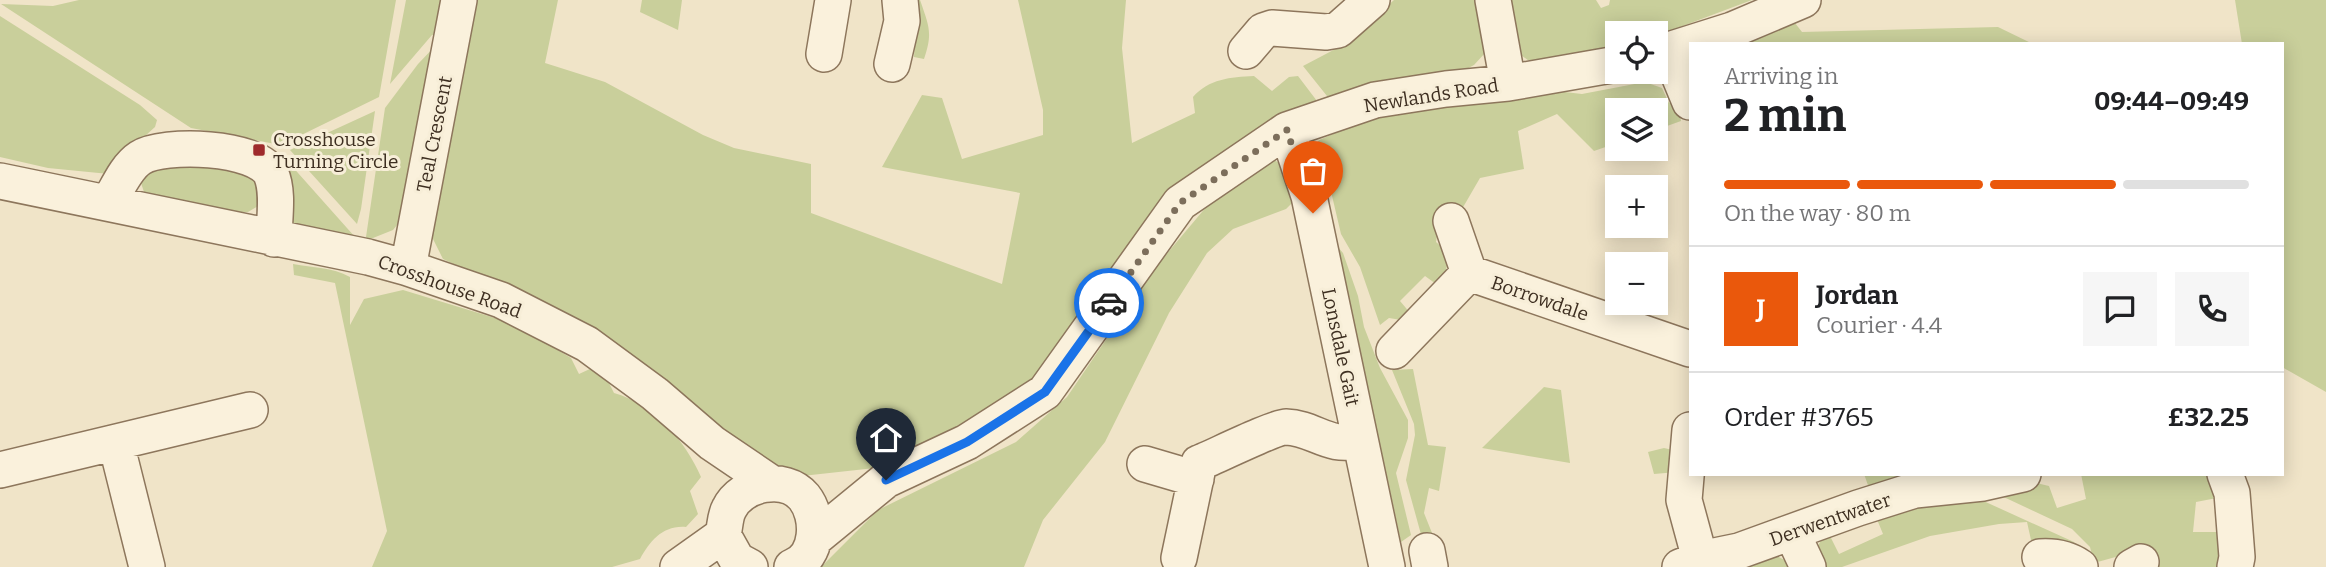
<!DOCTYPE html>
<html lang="en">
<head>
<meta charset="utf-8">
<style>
	body { margin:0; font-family:Bitter,serif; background:#f6f6f6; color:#202124; height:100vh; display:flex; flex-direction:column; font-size:26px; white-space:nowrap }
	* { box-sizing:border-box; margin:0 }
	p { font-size:23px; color:#757577 }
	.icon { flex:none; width:38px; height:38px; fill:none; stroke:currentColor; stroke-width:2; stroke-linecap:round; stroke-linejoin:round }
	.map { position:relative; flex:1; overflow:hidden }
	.side { position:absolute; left:1689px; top:42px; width:595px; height:434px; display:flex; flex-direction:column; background:#fff; border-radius:0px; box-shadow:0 4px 18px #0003 }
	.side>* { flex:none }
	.tools { position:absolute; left:1605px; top:21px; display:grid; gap:14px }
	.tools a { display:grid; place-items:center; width:63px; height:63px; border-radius:0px; background:#fff; box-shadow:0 4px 18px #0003; font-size:35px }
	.pin { position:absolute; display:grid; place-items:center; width:60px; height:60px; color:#fff; margin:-72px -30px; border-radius:50% 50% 50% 0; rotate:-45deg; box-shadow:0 0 7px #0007 }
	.pin .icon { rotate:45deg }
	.courier { position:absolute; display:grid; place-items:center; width:70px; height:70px; margin:-35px; border:5px solid #1a73e8; border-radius:50%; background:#fff; color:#222; box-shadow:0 2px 9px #0007 }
	.summary em { font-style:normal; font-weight:700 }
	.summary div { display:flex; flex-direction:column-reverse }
	.summary { display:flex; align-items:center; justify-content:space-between; height:119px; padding:0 35px }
	h1 { font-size:46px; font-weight:700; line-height:52px }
	.bar { display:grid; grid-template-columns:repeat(4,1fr); gap:10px 7px; align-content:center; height:84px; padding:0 35px }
	.bar i { height:9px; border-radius:5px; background:#e0e0e0 }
	.bar .selected { background:#ea580c }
	.bar p { grid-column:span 4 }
	.line { display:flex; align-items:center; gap:18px; padding:0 35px; border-top:2px solid #e0e0e0 }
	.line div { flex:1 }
	.round { display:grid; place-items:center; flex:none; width:74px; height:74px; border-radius:0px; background:#f6f6f6 }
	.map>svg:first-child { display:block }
	.green { fill:#c9cf9b }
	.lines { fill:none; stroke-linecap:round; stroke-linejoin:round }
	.minor-casing { stroke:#8d765c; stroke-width:38 }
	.minor { stroke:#faf1dc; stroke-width:35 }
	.done { stroke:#7c6e5b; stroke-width:7; stroke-dasharray:0 12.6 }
	.route { stroke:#1a73e8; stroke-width:9 }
	.poi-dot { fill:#9e2a2b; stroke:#f7eed8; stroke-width:2.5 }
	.labels { text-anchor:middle; stroke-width:6; stroke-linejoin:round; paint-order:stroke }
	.street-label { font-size:19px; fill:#3d2e20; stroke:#f7eed8 }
	.poi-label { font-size:19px; fill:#3d2e20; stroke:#f7eed8; text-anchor:start }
</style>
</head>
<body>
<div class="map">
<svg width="2326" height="567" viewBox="0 0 2326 567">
	<rect width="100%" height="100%" fill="#f0e4c8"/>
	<path class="green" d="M79 0H396L379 97 281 145 191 128 1 4 53 6Z
		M406 0H445L440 34 432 35 390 84Z
		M476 0H558L545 63 605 82 703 135 734 148 811 164V213L1002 284 1020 193 882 167 922 95 942 98 962 159 1043 135V110L1018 0H1126L1122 48 1132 143 1195 113 1193 97C1209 79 1230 77 1254 76L1272 91 1289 77 1298 76 1317 101 1237 146 1030 386 978 427 875 468 802 476 746 452 612 341 443 259 429 231Z
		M642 0H682L678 30 640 12Z
		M912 0H920C929 26 933 33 924 59L914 57 916 19Z
		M1394 0H1478L1485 53 1474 65 1457 74 1331 101 1303 66 1343 45Z
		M1503 0H1596L1601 8 1609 5 1610 0H1752L1656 36V33H1617V48L1532 63 1521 55Z
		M2235 0H2326V392L2282 367V44H2242Z
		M0 16 140 105 157 120 155 127 124 155 109 174 48 168 0 157Z
		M1795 23 1802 32 1998 27 2033 44H1731Z
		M439 42 401 220 393 230 368 240 366 237 385 108 418 64Z
		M1645 82 1662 88 1669 103 1677 101 1681 121 1656 130V110H1617V143L1594 151 1557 114 1518 131 1524 169 1480 178 1462 209 1440 216 1436 242 1449 253 1443 289 1425 276 1400 301 1411 314 1407 321 1389 318 1380 325 1360 267 1341 234 1329 183 1314 148 1319 140 1338 132 1340 123 1406 106 1556 91 1582 94Z
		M375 111 361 209 357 224 290 150Z
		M266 153 282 155 355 237 292 225Z
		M171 158 218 160 254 177 260 196 258 206 248 212H236L145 195 141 183 149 172Z
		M1274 160 1285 166 1296 199 1286 209 1233 229 1207 253 1169 313 1105 442 1043 520 1024 567H821L878 510 1016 442 1067 397 1154 269 1207 206Z
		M1337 246 1343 253 1358 296 1364 327 1380 368 1408 420V438L1396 473 1411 535 1401 542Z
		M293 264C313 268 332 267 350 277V325L364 299 403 290 495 318 526 331 571 358 579 374 592 368 605 375 614 393C653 404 685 440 701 477L690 491 698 514 686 527C663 525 650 541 640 559L612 567H372L387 531 335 283 294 275Z
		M1413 369 1428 445 1446 447 1439 491 1429 488 1424 513 1436 543 1422 538 1406 480 1415 435 1414 424 1392 370Z
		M1544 387 1561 390 1570 463 1482 448Z
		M1664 448 1677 451V472L1654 474 1648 452Z
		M1864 474H1938L1870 491Z
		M2081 474H2215L2222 497 2196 502 2193 532H2224L2225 567H2151L2137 551 2094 563 2090 547 2072 529 1993 492 2032 482 2049 486 2057 508 2086 499Z
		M1968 494 2074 542 2078 548 2031 540 2027 522 1999 524 1930 536 1842 567H1821L1817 548 1824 534 1828 532 1839 554 1883 534 1874 512Z
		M1772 553 1786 561 1790 567H1740Z"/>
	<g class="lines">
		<defs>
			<path id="minor" d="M1493 0 1508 83
				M1246 51 1263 31 1272 28 1326 32 1338 30 1372 0
				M1669 51 1690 102
				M824 54 833 0
				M1656 54 1732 30 1803 0
				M892 64 902 21 900 0
				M1287 130 1309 196 1387 567
				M0 181 368 257 408 268 501 300 587 344 655 394 712 443 771 483
				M109 202C117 189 126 167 140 158 163 143 258 146 271 174 279 192 274 220 274 239
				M1451 221 1469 273
				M408 268 459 0
				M1394 351 1469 273 1690 349
				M1690 430 1684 500 1700 559
				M116 443 147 567
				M1145 464 1196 479
				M0 470 250 410
				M2225 474 2232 493 2237 557 2235 567
				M1792 533 1808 567
				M814 539 886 480 967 442 1045 392 1180 203 1287 130 1375 100 1446 89 1508 83 1617 64
				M1427 551 1430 567
				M2040 557C2055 556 2067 558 2080 567
				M1179 558 1199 463C1214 457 1275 427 1286 427 1315 428 1328 449 1360 440
				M678 567 723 535
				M750 567 737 560 723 535C725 527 725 516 729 509 741 483 785 474 804 497 820 517 819 557 792 567
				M1680 567 1700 559 1739 551 1858 508 1915 490 1983 483 2023 474
				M2132 567 2141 562"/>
		</defs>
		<use href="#minor" class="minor-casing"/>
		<use href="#minor" class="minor"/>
	</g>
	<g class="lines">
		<path class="done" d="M1109 303 1180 203 1287 130 1313 213"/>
		<path class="route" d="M886 480 967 442 1045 392 1109 303"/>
	</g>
	<rect class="poi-dot" x="252" y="143" width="14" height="14" rx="3.5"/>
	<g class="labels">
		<g class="street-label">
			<text transform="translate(1431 95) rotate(-9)" y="7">Newlands Road</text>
			<text transform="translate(434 134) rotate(-79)" y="7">Teal Crescent</text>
			<text transform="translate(450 286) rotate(20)" y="7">Crosshouse Road</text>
			<text transform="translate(1540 298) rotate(19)" y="7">Borrowdale</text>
			<text transform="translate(1341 347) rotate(78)" y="7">Lonsdale Gait</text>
			<text transform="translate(1830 519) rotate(-19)" y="7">Derwentwater</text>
		</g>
		<g class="poi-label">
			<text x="273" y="146">Crosshouse<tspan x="273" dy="22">Turning Circle</tspan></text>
		</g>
	</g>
</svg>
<div class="tools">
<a><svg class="icon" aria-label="locate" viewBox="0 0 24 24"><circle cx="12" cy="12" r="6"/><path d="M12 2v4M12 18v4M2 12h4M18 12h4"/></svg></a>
<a><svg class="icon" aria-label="layers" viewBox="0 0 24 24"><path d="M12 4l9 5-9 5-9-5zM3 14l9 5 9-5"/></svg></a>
<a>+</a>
<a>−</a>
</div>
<div class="pin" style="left:1313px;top:213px;background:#ea580c"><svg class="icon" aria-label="bag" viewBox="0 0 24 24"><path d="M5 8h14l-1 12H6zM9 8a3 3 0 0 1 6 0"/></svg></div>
<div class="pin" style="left:886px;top:480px;background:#1f2937"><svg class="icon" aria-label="home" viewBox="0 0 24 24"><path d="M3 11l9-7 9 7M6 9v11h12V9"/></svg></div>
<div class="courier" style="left:1109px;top:303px"><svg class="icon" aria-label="car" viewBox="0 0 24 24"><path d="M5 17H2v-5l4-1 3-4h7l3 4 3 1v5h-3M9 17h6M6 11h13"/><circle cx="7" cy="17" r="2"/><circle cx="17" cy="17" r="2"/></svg></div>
<section class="side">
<div class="summary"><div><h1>2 min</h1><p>Arriving in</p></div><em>09:44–09:49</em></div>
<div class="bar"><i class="selected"></i><i class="selected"></i><i class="selected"></i><i></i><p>On the way · 80 m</p></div>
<div class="line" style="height:126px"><b class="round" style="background:#ea580c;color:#fff">J</b><div><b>Jordan</b><p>Courier · 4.4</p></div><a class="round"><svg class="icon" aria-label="chat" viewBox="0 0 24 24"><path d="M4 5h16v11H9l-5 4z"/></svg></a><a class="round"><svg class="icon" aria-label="phone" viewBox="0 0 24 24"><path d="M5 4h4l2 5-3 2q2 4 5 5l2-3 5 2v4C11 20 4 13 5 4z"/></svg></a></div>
<div class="line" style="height:91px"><div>Order #3765</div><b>£32.25</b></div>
</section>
</div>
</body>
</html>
